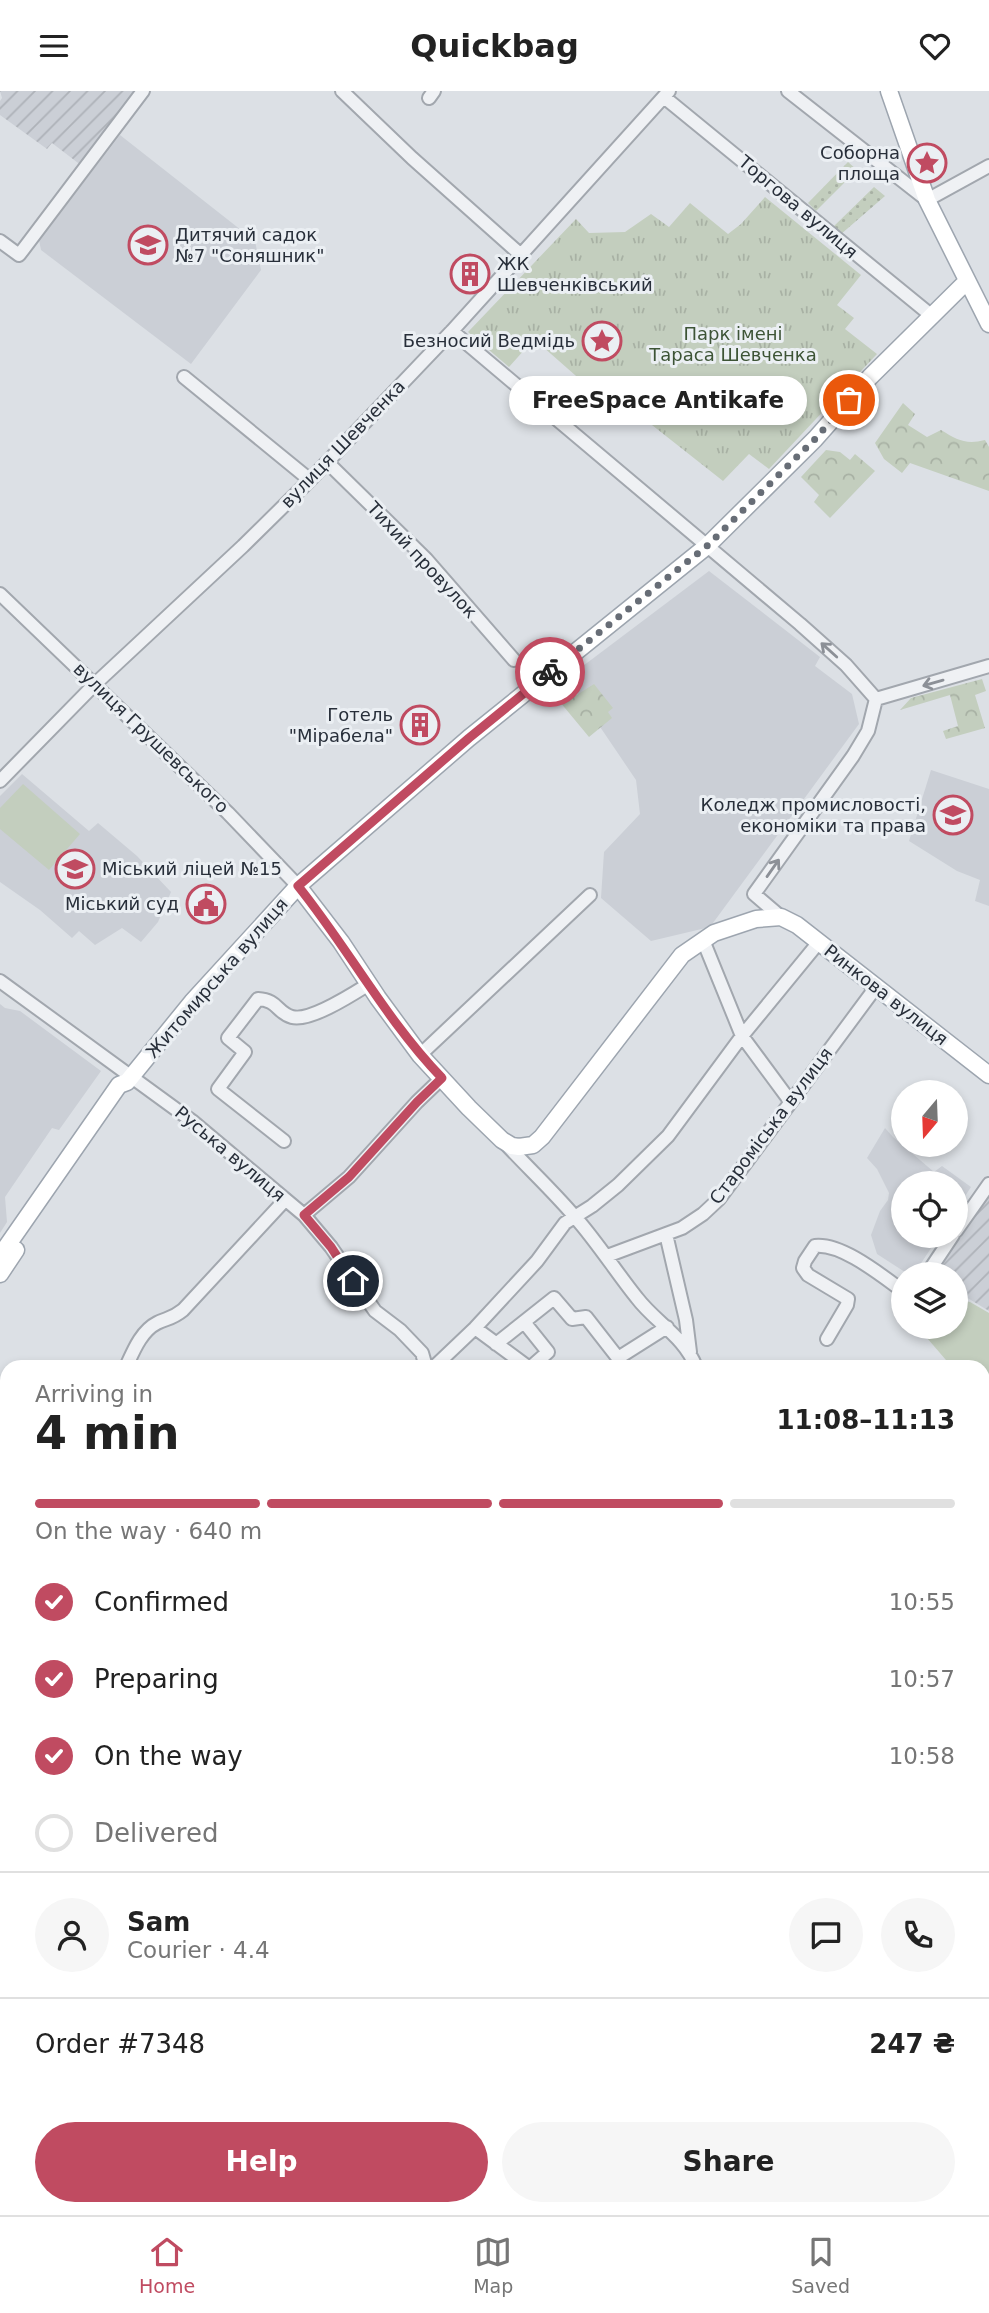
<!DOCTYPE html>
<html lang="en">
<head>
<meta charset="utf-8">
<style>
	body { margin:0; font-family:"DejaVu Sans",sans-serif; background:#f6f6f6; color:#222; height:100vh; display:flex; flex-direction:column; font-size:26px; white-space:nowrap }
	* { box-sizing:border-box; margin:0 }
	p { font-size:23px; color:#767676 }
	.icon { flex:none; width:38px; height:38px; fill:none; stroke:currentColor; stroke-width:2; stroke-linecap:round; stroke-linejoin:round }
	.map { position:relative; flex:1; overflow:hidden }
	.drawer { position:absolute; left:0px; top:1269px; width:990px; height:856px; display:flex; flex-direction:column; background:#fff; border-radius:21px 21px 0 0; box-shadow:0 4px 10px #0003 }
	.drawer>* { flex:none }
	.needle { width:46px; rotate:199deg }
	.fabs { position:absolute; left:891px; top:989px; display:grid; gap:14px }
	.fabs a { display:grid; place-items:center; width:77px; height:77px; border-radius:50%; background:#fff; box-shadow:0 4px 10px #0003; font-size:35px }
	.pin { position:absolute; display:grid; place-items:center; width:60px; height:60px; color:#fff; margin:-30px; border:4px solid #fff; border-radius:50%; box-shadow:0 2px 7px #0007 }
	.courier { position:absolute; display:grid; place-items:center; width:70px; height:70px; margin:-35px; border:5px solid #c04b61; border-radius:50%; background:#fff; color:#222; box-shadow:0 2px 9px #0007 }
	.bubble { position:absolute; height:49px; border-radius:24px; background:#fff; box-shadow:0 4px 10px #0003; font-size:23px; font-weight:600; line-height:49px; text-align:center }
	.overview em { font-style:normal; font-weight:600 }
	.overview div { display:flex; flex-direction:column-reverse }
	.overview { display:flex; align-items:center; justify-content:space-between; height:119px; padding:0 35px }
	h1 { font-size:46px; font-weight:600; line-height:52px }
	.bar { display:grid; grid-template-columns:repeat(4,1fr); gap:10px 7px; align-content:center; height:84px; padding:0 35px }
	.bar i { height:9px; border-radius:5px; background:#e0e0e0 }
	.bar .selected { background:#c04b61 }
	.bar p { grid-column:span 4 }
	.line { display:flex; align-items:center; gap:18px; padding:0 35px; border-top:2px solid #e0e0e0 }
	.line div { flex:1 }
	.round { display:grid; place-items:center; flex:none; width:74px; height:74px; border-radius:37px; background:#f6f6f6 }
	ol { padding:0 35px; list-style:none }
	li { display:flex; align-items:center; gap:21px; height:77px }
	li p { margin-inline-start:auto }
	li .icon { padding:7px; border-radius:50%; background:#c04b61; color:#fff; stroke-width:4 }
	li:last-child { color:#767676 }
	li i { width:38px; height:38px; border:4px solid #e0e0e0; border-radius:50% }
	.button { display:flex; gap:14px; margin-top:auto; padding:14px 35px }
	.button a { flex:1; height:80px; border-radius:42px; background:#c04b61; color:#fff; font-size:28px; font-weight:600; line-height:80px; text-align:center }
	.button a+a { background:#f6f6f6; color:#222 }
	header { display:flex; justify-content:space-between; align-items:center; height:91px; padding:0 35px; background:#fff; font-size:32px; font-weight:600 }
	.menu { display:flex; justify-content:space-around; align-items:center; height:98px; border-top:2px solid #e0e0e0; background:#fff; font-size:19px; color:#767676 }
	.menu a { display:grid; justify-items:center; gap:4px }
	.menu .selected { color:#c04b61 }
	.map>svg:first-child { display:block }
	.built { fill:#cbcfd6 }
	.industrial { fill:url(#industrial-furrows) }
	.grass { fill:url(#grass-dots) }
	.forest { fill:url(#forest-crowns) }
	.park { fill:url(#park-tufts) }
	.garden { fill:#c3cebe }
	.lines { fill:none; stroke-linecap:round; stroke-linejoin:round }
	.river { stroke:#9aafc2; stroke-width:16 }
	.minor-casing { stroke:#a2a7ae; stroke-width:16 }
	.major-casing { stroke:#9da5af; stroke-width:19 }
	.minor { stroke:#eff1f4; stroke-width:12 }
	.major { stroke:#fff; stroke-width:16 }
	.oneway { stroke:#8c9097 }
	.done { stroke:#676d76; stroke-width:7; stroke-dasharray:0 12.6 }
	.route { stroke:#c04b61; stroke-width:9 }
	.labels { text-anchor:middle; stroke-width:6; stroke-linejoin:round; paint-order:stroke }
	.poi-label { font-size:18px; fill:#282f3a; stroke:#ebeff3; text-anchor:end }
	.street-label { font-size:18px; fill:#282f3a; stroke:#ebeff3 }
	.park-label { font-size:18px; fill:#3d5436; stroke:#ebeff3 }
</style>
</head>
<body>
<header><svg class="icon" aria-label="menu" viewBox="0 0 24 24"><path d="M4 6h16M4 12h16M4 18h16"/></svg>Quickbag<svg class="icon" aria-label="heart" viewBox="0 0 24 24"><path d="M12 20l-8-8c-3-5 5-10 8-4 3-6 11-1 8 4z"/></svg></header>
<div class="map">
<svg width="989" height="2124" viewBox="0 0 989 2124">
	<defs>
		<pattern id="industrial-furrows" width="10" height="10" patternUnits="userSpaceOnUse" patternTransform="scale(1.75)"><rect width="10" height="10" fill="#cbcfd6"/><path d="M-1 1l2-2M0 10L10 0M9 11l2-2" fill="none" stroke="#aeb2b8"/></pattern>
		<pattern id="grass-dots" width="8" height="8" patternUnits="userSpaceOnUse" patternTransform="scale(1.75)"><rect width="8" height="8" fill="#c3cebe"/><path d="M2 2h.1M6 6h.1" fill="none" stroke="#a8b1a4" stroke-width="1.8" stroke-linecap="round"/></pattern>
		<pattern id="forest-crowns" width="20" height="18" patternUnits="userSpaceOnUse" patternTransform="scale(1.75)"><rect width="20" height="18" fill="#c3cebe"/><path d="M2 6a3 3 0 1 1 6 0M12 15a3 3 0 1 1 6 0" fill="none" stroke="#a8b1a4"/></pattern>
		<pattern id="park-tufts" width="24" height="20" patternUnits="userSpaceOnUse" patternTransform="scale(1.75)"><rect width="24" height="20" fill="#c3cebe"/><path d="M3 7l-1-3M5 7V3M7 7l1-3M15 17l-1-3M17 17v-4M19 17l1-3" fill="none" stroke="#a8b1a4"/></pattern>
	</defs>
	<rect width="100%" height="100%" fill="#dce0e5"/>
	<path class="built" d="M120 44 255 150 261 179 191 273 41 159 39 149Z
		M709 480 820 566 815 575 852 603 859 633 710 836 651 850 601 807 604 761 640 723 636 689 567 587Z
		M931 679 989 698V815L975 810 980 789 957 780 909 750Z
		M22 683 89 740 98 732 137 765 171 801 158 831 141 851 122 837 95 854 79 840 72 847 40 819 0 791V705Z
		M0 913 5 917 20 920 101 980 59 1039 52 1037 5 1106 7 1131 0 1142Z
		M885 1037 893 1046 934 1081 942 1075 971 1096 956 1119V1092H903V1144L939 1145 914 1183H908L877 1163 871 1144 880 1120 888 1109 889 1102 877 1078 867 1067Z"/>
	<path class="industrial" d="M0 0H139L82 75 52 52 47 58 0 24V10L2 7Z
		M989 1104V1220L956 1200V1183H936Z
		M984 1415 989 1422V1711L984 1701Z"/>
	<path class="grass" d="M848 71 857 79 816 120 808 112Z
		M874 96 885 105 840 144 832 137Z"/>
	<path class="forest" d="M903 312 915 323 908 334 927 346 941 339C957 349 966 354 985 349L989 356V400L910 372 902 382 884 368 875 352Z
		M826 359 840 361 850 369 855 363 875 380 830 427 814 411 819 404 801 386Z
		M982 588 986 600 975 604 985 637 946 648 943 640 958 635 950 604 900 619 911 607Z
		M562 589 575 605 594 593 613 617 608 621 612 627 589 646 550 599Z"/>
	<path class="park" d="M765 106 861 184 837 214 854 227 845 238 877 263 769 378 749 363 723 390 638 323 625 328 534 248 509 276 468 241 576 128 589 142 625 141 651 123 669 136 690 112 728 143 741 133Z"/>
	<path class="garden" d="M23 693 80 743 49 779 0 738V717Z
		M956 1208 970 1211 989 1222V1300L984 1297V1276H952L927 1247 926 1236H956Z"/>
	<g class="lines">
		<path class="river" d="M984 1985 989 1980
			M917 2124 918 2118"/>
		<defs>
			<path id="minor" d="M342 0 412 67 521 164
				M788 0 927 109 989 75
				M664 6 932 225
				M429 7 434 0
				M0 150 19 164 143 0
				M452 240 800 533 846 574 876 608
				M184 286 310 389
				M327 371 426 468 514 569
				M0 503 228 722 298 795
				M876 608 989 575
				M0 690 95 593 243 455 310 389 452 240 669 0
				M781 826 754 803 853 665 868 640 876 608
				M705 854 742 945 790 1010
				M0 890 192 1030 304 1124 331 1156 375 1220 400 1239 422 1262 426 1276
				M420 964 590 804
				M284 1050 218 998 245 961 228 947 258 908C278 909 277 922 292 926 310 931 353 903 369 893
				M505 1052C528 1077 553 1100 575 1126 598 1152 616 1181 637 1207 656 1232 684 1245 696 1276
				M304 1124 349 1086 417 1011 442 987
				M956 1140 989 1093
				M666 1143 686 1229 690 1261
				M607 1165 682 1137 703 1123 719 1108 876 896
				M927 1183 953 1144
				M524 1231 548 1261 531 1276
				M475 1237 528 1276
				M827 1248 847 1214 848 1208 808 1184 803 1177 805 1170 815 1155C842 1152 882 1185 903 1200
				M496 1253 554 1207 572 1228 586 1226 618 1267 667 1236
				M126 1276C133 1261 141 1240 157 1232 167 1227 172 1228 183 1219L285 1109
				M434 1276 475 1237 537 1170 565 1132 592 1115 618 1094 668 1045 742 945 819 851
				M0 1634 7 1639
				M0 1812 7 1817
				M0 2027 7 2020
				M145 2118 150 2124
				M320 2124 325 2118
				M422 2124V2118
				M569 2124 575 2118
				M688 2124 695 2118"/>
			<path id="major" d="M889 0 927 109 989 233
				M298 795 341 851 378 907 420 964 469 1017 502 1049 512 1055 519 1056 533 1054 542 1046 682 864 714 842 756 828 781 826 797 834 989 984
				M0 1165 119 994 127 991 192 911 298 795 469 647 707 455 815 348 870 286 967 190
				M0 1183 16 1159"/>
		</defs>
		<use href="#minor" class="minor-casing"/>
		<use href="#major" class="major-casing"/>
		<use href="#minor" class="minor"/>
		<use href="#major" class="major"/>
	</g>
	<defs><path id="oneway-shaft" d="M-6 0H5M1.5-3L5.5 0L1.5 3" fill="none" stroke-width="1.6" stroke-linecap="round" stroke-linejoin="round" transform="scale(1.75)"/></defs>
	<g class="oneway">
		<use href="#oneway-shaft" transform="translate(829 559) rotate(-138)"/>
		<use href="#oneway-shaft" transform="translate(933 592) rotate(164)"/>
		<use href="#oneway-shaft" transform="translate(773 777) rotate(-55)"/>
	</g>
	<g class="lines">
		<path class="done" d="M550 581 707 455 815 348 849 309"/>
		<path class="route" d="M353 1190 331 1156 304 1124 349 1086 417 1011 442 987C386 929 348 857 298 795L469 647 550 581"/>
	</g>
	<defs>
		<symbol id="sight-ring" viewBox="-11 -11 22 22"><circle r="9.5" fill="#ebeff3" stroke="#c04b61" stroke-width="1.5"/><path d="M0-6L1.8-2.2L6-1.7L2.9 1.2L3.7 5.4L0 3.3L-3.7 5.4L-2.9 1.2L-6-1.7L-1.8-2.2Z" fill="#c04b61"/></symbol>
		<symbol id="school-ring" viewBox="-11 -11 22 22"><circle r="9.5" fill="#ebeff3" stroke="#c04b61" stroke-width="1.5"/><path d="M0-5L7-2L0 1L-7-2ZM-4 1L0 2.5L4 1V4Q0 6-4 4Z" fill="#c04b61"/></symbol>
		<symbol id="building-ring" viewBox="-11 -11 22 22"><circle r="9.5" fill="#ebeff3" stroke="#c04b61" stroke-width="1.5"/><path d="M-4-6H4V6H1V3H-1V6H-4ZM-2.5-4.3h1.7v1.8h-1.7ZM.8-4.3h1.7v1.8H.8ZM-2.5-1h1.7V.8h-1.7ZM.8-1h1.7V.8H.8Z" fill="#c04b61"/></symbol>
		<symbol id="university-ring" viewBox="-11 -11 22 22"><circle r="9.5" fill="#ebeff3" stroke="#c04b61" stroke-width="1.5"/><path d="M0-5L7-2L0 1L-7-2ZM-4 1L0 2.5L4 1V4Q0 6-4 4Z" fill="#c04b61"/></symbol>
		<symbol id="civic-ring" viewBox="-11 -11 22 22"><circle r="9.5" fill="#ebeff3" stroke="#c04b61" stroke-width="1.5"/><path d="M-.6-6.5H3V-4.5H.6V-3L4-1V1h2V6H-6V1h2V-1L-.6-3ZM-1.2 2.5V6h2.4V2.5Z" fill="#c04b61"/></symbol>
	</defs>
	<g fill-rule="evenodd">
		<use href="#sight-ring" x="905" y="50" width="44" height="44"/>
		<use href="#school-ring" x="126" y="132" width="44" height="44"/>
		<use href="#building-ring" x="448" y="161" width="44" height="44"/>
		<use href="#sight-ring" x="580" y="228" width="44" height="44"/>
		<use href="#building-ring" x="398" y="612" width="44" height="44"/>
		<use href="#university-ring" x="931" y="702" width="44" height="44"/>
		<use href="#school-ring" x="53" y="756" width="44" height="44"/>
		<use href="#civic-ring" x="184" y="791" width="44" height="44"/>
	</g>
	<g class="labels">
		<g class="poi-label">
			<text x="900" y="68">Соборна<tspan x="900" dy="21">площа</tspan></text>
			<text x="175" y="150" text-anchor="start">Дитячий садок<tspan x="175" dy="21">№7 "Соняшник"</tspan></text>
			<text x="497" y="179" text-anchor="start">ЖК<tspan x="497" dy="21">Шевченківський</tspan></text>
			<text x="575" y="256">Безносий Ведмідь</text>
			<text x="393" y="630">Готель<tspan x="393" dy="21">"Мірабела"</tspan></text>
			<text x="926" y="720">Коледж промисловості,<tspan x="926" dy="21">економіки та права</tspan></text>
			<text x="102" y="784" text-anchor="start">Міський ліцей №15</text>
			<text x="179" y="819">Міський суд</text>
		</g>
		<g class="street-label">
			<text transform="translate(798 116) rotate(40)" y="6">Торгова вулиця</text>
			<text transform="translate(343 353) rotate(-46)" y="6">вулиця Шевченка</text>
			<text transform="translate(422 469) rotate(47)" y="6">Тихий провулок</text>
			<text transform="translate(151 647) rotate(44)" y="6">вулиця Грушевського</text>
			<text transform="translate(217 887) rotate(-49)" y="6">Житомирська вулиця</text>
			<text transform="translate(886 904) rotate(38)" y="6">Ринкова вулиця</text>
			<text transform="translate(771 1035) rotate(-53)" y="6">Староміська вулиця</text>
			<text transform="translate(230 1063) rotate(40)" y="6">Руська вулиця</text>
		</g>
		<g class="park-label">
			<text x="733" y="249">Парк імені<tspan x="733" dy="21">Тараса Шевченка</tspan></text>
		</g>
	</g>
</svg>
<div class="fabs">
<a><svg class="needle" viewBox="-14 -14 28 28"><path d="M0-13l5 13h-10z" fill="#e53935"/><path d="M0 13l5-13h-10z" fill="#767676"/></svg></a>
<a><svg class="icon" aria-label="locate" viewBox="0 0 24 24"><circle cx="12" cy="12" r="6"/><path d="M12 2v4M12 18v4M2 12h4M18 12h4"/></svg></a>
<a><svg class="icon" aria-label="layers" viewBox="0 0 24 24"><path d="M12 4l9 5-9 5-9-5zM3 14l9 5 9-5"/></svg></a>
</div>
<div class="pin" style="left:849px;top:309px;background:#ea580c"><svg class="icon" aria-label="bag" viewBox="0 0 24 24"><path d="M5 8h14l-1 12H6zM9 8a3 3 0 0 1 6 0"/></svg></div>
<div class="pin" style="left:353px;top:1190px;background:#1f2937"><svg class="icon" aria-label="home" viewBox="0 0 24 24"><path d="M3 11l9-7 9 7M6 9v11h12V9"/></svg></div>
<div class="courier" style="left:550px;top:581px"><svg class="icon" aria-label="bike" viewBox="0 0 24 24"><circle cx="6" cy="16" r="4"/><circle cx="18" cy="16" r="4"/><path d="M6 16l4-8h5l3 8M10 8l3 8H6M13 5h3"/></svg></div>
<div class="bubble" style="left:509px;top:285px;width:298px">FreeSpace Antikafe</div>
<section class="drawer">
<div class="overview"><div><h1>4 min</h1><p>Arriving in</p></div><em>11:08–11:13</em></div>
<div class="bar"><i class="selected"></i><i class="selected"></i><i class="selected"></i><i></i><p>On the way · 640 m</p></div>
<ol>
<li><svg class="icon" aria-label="check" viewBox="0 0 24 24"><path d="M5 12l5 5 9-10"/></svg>Confirmed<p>10:55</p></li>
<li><svg class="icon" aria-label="check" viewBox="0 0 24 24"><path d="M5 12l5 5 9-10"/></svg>Preparing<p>10:57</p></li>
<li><svg class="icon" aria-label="check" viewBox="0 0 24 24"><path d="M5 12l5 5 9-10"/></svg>On the way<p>10:58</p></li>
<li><i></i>Delivered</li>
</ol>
<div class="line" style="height:126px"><a class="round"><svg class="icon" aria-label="person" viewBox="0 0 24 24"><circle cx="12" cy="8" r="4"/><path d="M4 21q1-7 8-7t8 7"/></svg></a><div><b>Sam</b><p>Courier · 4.4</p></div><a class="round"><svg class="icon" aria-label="chat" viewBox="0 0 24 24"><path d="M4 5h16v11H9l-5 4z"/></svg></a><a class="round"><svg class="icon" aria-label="phone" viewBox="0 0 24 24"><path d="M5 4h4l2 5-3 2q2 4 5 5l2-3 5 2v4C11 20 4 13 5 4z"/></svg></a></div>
<div class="line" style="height:91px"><div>Order #7348</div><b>247 ₴</b></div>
<div class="button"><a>Help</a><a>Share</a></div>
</section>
</div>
<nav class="menu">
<a class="selected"><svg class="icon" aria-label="home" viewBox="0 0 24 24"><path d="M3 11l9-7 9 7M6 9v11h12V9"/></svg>Home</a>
<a><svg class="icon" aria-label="map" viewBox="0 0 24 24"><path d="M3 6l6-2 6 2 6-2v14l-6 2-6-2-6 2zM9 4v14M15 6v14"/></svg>Map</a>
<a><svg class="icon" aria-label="saved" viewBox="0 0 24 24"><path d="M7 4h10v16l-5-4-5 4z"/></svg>Saved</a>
</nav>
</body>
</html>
